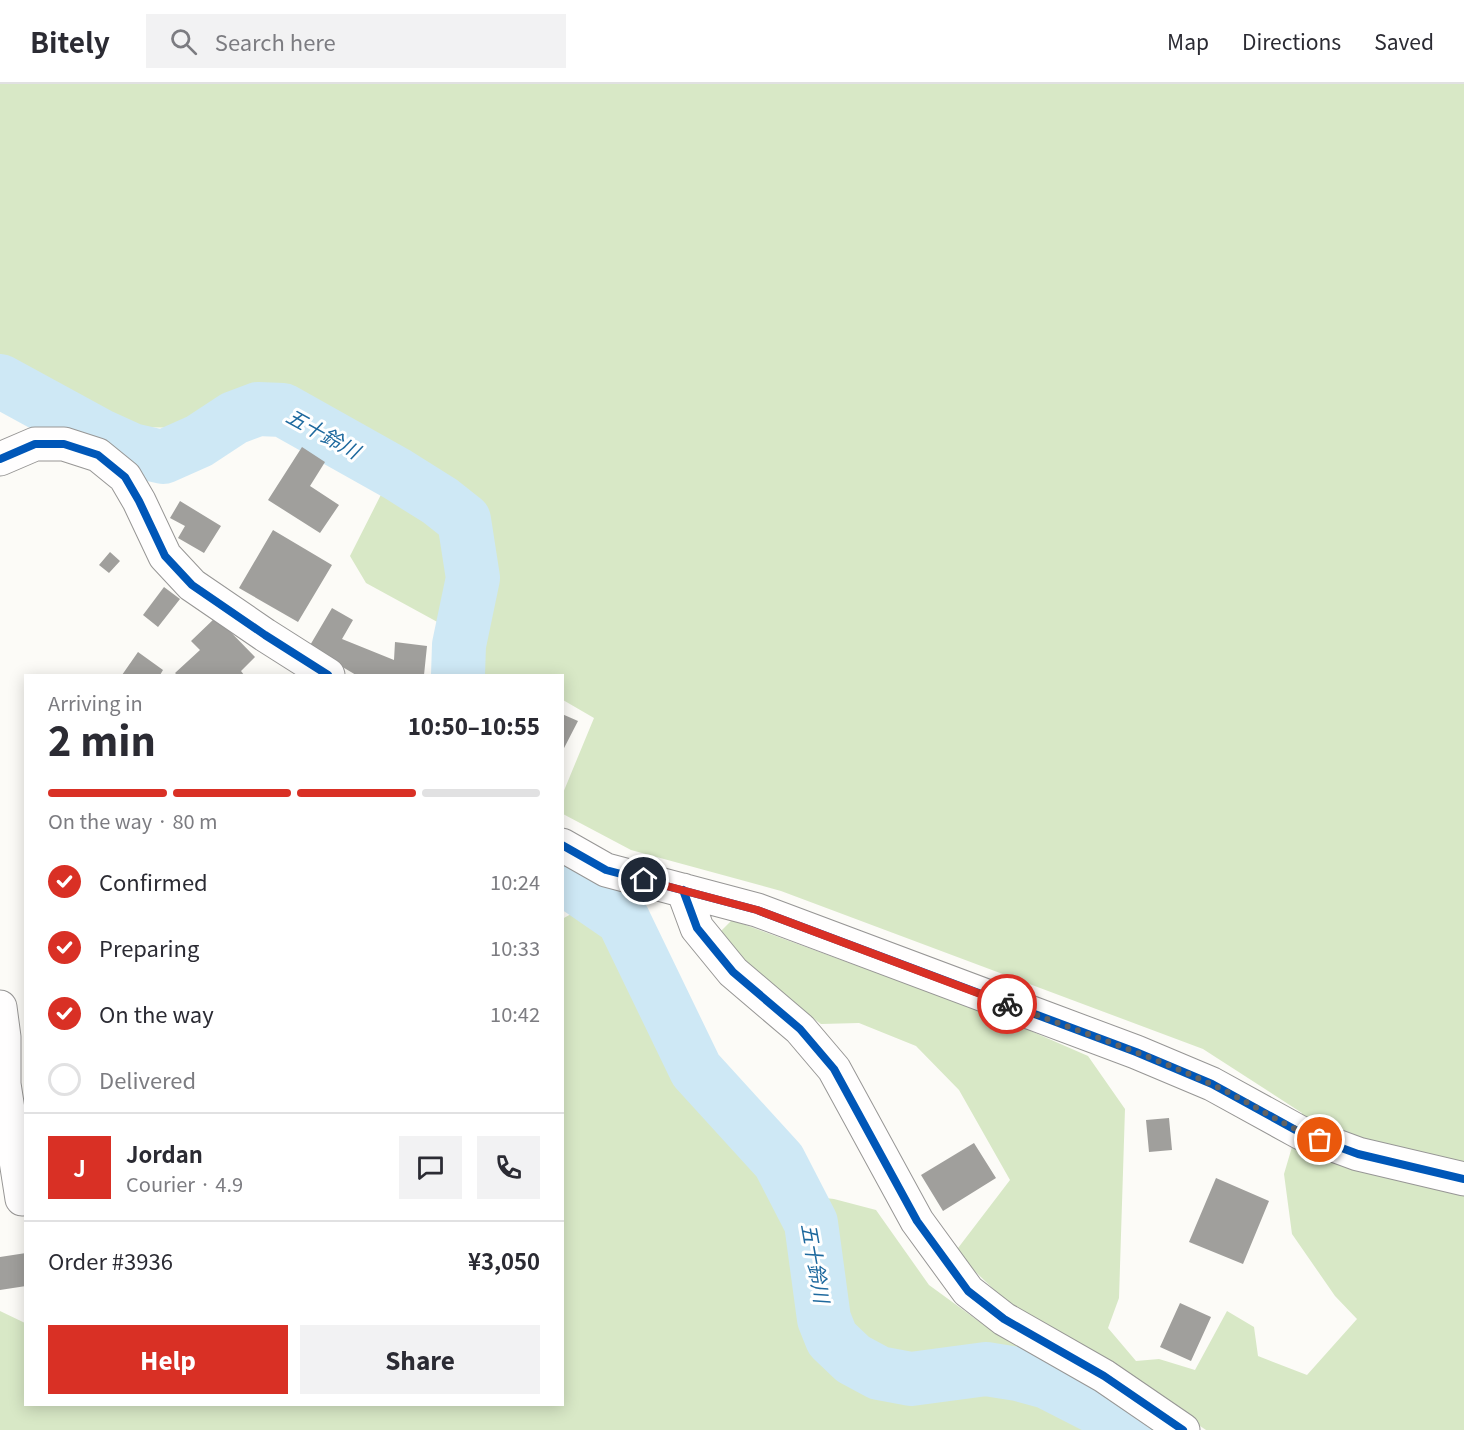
<!DOCTYPE html>
<html lang="en">
<head>
<meta charset="utf-8">
<style>
	body { margin:0; font-family:Georgia,"Noto Sans JP",serif; background:#f2f2f3; color:#2b2b33; height:100vh; display:flex; flex-direction:column; font-size:22px; white-space:nowrap }
	* { box-sizing:border-box; margin:0 }
	p { font-size:20px; color:#7c7c81 }
	.icon { flex:none; width:33px; height:33px; fill:none; stroke:currentColor; stroke-width:2; stroke-linecap:round; stroke-linejoin:round }
	.map { position:relative; flex:1; overflow:hidden }
	.side { position:absolute; left:24px; top:590px; width:540px; height:732px; display:flex; flex-direction:column; background:#fff; border-radius:0px; box-shadow:0 3px 15px #0003 }
	.side>* { flex:none }
	.pin { position:absolute; display:grid; place-items:center; width:51px; height:51px; color:#fff; margin:-26px; border:3px solid #fff; border-radius:50%; box-shadow:0 2px 6px #0007 }
	.courier { position:absolute; display:grid; place-items:center; width:60px; height:60px; margin:-30px; border:4px solid #d93025; border-radius:50%; background:#fff; color:#222; box-shadow:0 2px 8px #0007 }
	.head em { font-style:normal; font-weight:800 }
	.head div { display:flex; flex-direction:column-reverse }
	.head { display:flex; align-items:center; justify-content:space-between; height:102px; padding:0 24px }
	h1 { font-size:39px; font-weight:800; line-height:45px }
	.bar { display:grid; grid-template-columns:repeat(4,1fr); gap:9px 6px; align-content:center; height:72px; padding:0 24px }
	.bar i { height:8px; border-radius:4px; background:#e1e1e2 }
	.bar .selected { background:#d93025 }
	.bar p { grid-column:span 4 }
	.line { display:flex; align-items:center; gap:15px; padding:0 24px; border-top:2px solid #e1e1e2 }
	.line div { flex:1 }
	.round { display:grid; place-items:center; flex:none; width:63px; height:63px; border-radius:0px; background:#f2f2f3 }
	ol { padding:0 24px; list-style:none }
	li { display:flex; align-items:center; gap:18px; height:66px }
	li p { margin-inline-start:auto }
	li .icon { padding:6px; border-radius:50%; background:#d93025; color:#fff; stroke-width:4 }
	li:last-child { color:#7c7c81 }
	li i { width:33px; height:33px; border:3px solid #e1e1e2; border-radius:50% }
	.primary-button { display:flex; gap:12px; margin-top:auto; padding:12px 24px }
	.primary-button a { flex:1; height:69px; border-radius:0px; background:#d93025; color:#fff; font-size:24px; font-weight:800; line-height:69px; text-align:center }
	.primary-button a+a { background:#f2f2f3; color:#2b2b33 }
	header { display:flex; align-items:center; gap:36px; box-sizing:border-box; height:84px; padding:0 30px; background:#fff; border-bottom:2px solid #e1e1e2 }
	header strong { font-size:28px }
	nav { display:flex; gap:33px; margin-inline-start:auto; font-size:21px }
	.search { width:420px; height:54px; background:#f2f2f3; display:flex; align-items:center; gap:15px; box-sizing:border-box; padding:0 21px; border-radius:0px; color:#7c7c81; font-size:22px }
	.map>svg:first-child { display:block }
	.forest { fill:#d8e8c6 }
	.lines { fill:none; stroke-linecap:round; stroke-linejoin:round }
	.river { stroke:#cee8f5; stroke-width:54 }
	.building { fill:#a09f9c }
	.minor-casing { stroke:#979695; stroke-width:35 }
	.minor { stroke:#fffefe; stroke-width:33 }
	.cycleway-casing { stroke:#fff; stroke-width:11 }
	.cycleway { stroke:#0057b8; stroke-width:8 }
	.done { stroke:#636362; stroke-width:6; stroke-dasharray:0 10.8 }
	.route { stroke:#d93025; stroke-width:8 }
	.labels { text-anchor:middle; stroke-width:6; stroke-linejoin:round; paint-order:stroke }
	.water-label { font-size:20px; font-style:italic; fill:#1e699e; stroke:#fff }
</style>
</head>
<body>
<header>
<strong>Bitely</strong>
<div class="search"><svg class="icon" aria-label="search" viewBox="0 0 24 24"><circle cx="10" cy="10" r="6"/><path d="M15 15l6 6"/></svg>Search here</div>
<nav><a>Map</a><a>Directions</a><a>Saved</a></nav>
</header>
<div class="map">
<svg width="1464" height="1346" viewBox="0 0 1464 1346">
	<rect width="100%" height="100%" fill="#fcfbf7"/>
	<path class="forest" d="M0 0H1464V1346H1206L1152 1310 1016 1227 955 1168 1010 1096 959 1006 916 962 859 939 821 940 770 903 715 853 732 836 1006 936 1088 972 1125 1025 1119 1214 1108 1244 1136 1277 1159 1275 1195 1286 1227 1227 1254 1243 1258 1272 1307 1291 1357 1235 1335 1212 1292 1150 1284 1090 1302 1029 1203 965 781 807 631 766 563 730V709L594 634 563 616 562 591H473L474 558 366 499 350 472 400 373 299 317 241 310 187 344 134 343 0 270Z
		M584 823 614 855 648 935 731 1052 783 1109 834 1115 876 1126 929 1201 988 1244 1065 1284 1120 1346H0V1227L25 1239 26 1320H562V835Z"/>
	<g class="lines">
		<path class="river" d="M0 297 99 351 132 366 163 373 199 357 234 334 258 325 283 326 397 390 440 417 464 436 473 494 459 561 458 591
			M562 793 623 835 696 986 779 1077 811 1139 824 1235 832 1255 853 1275 879 1289 911 1295 986 1285 1018 1290 1047 1298 1100 1325 1127 1346"/>
	</g>
	<path class="building" d="M302 363 325 378 310 402 339 421 320 449 268 416Z
		M180 417 221 442 204 469 178 454 185 442 170 434Z
		M273 446 332 481 298 538 239 504Z
		M110 468 120 477 109 489 99 481Z
		M164 503 180 515 158 543 143 531Z
		M332 524 353 536 342 555 394 576 395 558 427 562 424 591H356L309 563Z
		M216 533 255 573 241 587 244 591H177L175 589 200 566 191 557Z
		M138 568 163 586 160 591H122Z
		M562 630 578 637 562 668Z
		M1169 1034 1172 1066 1149 1068 1146 1036Z
		M974 1059 996 1094 943 1127 921 1091Z
		M1216 1094 1269 1117 1243 1180 1189 1158Z
		M26 1169V1202L0 1206V1173Z
		M1180 1219 1211 1233 1191 1277 1160 1263Z"/>
	<g class="lines">
		<defs>
			<path id="minor" d="M0 375 35 360H64L98 371 125 393 139 417 165 472 192 501 265 551 328 591
				M562 761 606 786 757 826 1136 968 1212 1000 1301 1049 1358 1070 1464 1095
				M683 806 697 844 733 888 800 945 834 985 917 1137 968 1207 1004 1235 1104 1292 1183 1346
				M0 923 4 953V1000L22 1115"/>
		</defs>
		<use href="#minor" class="minor-casing"/>
		<use href="#minor" class="minor"/>
		<defs>
			<path id="cycleway" d="M0 375 35 360H64L98 371 125 393 139 417 165 472 192 501 265 551 328 591
				M562 761 606 786 757 826 1136 968 1212 1000 1301 1049 1358 1070 1464 1095
				M683 806 697 844 733 888 800 945 834 985 917 1137 968 1207 1004 1235 1104 1292 1183 1346"/>
		</defs>
		<use href="#cycleway" class="cycleway-casing"/>
		<use href="#cycleway" class="cycleway"/>
	</g>
	<g class="lines">
		<path class="done" d="M1007 920C1075 946 1145 969 1211 1000 1248 1017 1282 1041 1320 1056"/>
		<path class="route" d="M644 796 757 826 1007 920"/>
	</g>
	<g class="labels">
		<g class="water-label">
			<text transform="translate(323 350) rotate(29)" y="7">五十鈴川</text>
			<text transform="translate(815 1179) rotate(80)" y="7">五十鈴川</text>
		</g>
	</g>
</svg>
<div class="pin" style="left:1320px;top:1056px;background:#ea580c"><svg class="icon" aria-label="bag" viewBox="0 0 24 24"><path d="M5 8h14l-1 12H6zM9 8a3 3 0 0 1 6 0"/></svg></div>
<div class="pin" style="left:644px;top:796px;background:#1f2937"><svg class="icon" aria-label="home" viewBox="0 0 24 24"><path d="M3 11l9-7 9 7M6 9v11h12V9"/></svg></div>
<div class="courier" style="left:1007px;top:920px"><svg class="icon" aria-label="bike" viewBox="0 0 24 24"><circle cx="6" cy="16" r="4"/><circle cx="18" cy="16" r="4"/><path d="M6 16l4-8h5l3 8M10 8l3 8H6M13 5h3"/></svg></div>
<section class="side">
<div class="head"><div><h1>2 min</h1><p>Arriving in</p></div><em>10:50–10:55</em></div>
<div class="bar"><i class="selected"></i><i class="selected"></i><i class="selected"></i><i></i><p>On the way · 80 m</p></div>
<ol>
<li><svg class="icon" aria-label="check" viewBox="0 0 24 24"><path d="M5 12l5 5 9-10"/></svg>Confirmed<p>10:24</p></li>
<li><svg class="icon" aria-label="check" viewBox="0 0 24 24"><path d="M5 12l5 5 9-10"/></svg>Preparing<p>10:33</p></li>
<li><svg class="icon" aria-label="check" viewBox="0 0 24 24"><path d="M5 12l5 5 9-10"/></svg>On the way<p>10:42</p></li>
<li><i></i>Delivered</li>
</ol>
<div class="line" style="height:108px"><b class="round" style="background:#d93025;color:#fff">J</b><div><b>Jordan</b><p>Courier · 4.9</p></div><a class="round"><svg class="icon" aria-label="chat" viewBox="0 0 24 24"><path d="M4 5h16v11H9l-5 4z"/></svg></a><a class="round"><svg class="icon" aria-label="phone" viewBox="0 0 24 24"><path d="M5 4h4l2 5-3 2q2 4 5 5l2-3 5 2v4C11 20 4 13 5 4z"/></svg></a></div>
<div class="line" style="height:78px"><div>Order #3936</div><b>¥3,050</b></div>
<div class="primary-button"><a>Help</a><a>Share</a></div>
</section>
</div>
</body>
</html>
